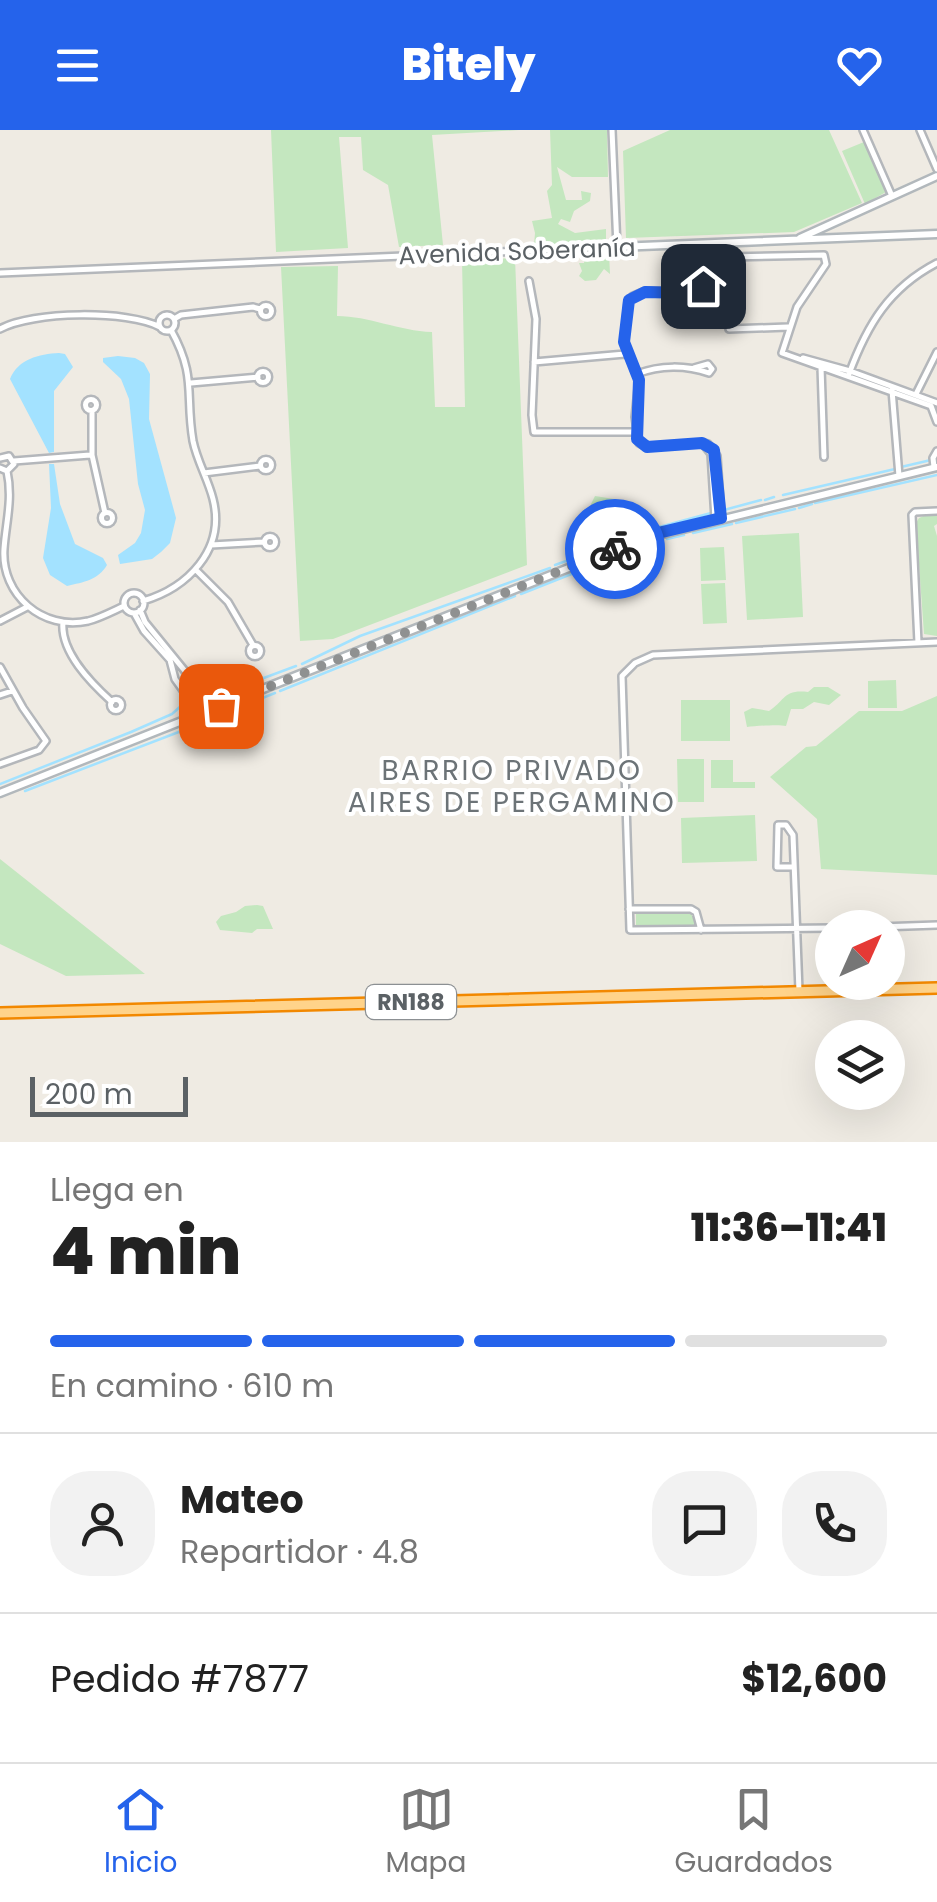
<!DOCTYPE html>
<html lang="es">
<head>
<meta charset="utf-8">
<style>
	body { margin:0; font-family:Poppins,sans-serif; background:#f2f2f2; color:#222; height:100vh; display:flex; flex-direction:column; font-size:38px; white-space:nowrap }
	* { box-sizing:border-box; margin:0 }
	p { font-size:32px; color:#767676 }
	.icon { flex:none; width:55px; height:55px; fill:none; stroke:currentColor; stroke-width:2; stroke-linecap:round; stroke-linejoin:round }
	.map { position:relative; height:1012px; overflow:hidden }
	.side { display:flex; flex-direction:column; background:#fff; flex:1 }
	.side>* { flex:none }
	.needle { width:65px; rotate:45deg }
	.tools { position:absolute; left:815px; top:780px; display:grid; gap:20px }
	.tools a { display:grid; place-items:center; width:90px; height:90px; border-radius:50%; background:#fff; box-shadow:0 10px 40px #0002; font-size:50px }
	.scale { position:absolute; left:30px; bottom:25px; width:158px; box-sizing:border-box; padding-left:10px; border:5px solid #5b6165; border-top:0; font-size:28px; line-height:35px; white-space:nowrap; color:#5b6165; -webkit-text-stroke:8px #fff; paint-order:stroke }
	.pin { position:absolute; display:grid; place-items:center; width:85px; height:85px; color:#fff; margin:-42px; border-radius:20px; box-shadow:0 5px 15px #0006 }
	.courier { position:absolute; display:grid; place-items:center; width:100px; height:100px; margin:-50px; border:8px solid #2563eb; border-radius:50%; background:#fff; color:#222; box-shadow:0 2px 12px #0007 }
	.head em { font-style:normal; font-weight:800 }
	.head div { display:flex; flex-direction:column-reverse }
	.head { display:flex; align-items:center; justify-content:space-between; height:170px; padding:0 50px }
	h1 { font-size:65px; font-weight:800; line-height:75px }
	.bar { display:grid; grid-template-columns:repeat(4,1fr); gap:15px 10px; align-content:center; height:120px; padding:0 50px }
	.bar i { height:12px; border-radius:8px; background:#e0e0e0 }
	.bar .on { background:#2563eb }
	.bar p { grid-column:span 4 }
	.line { display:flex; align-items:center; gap:25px; padding:0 50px; border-top:2px solid #e0e0e0 }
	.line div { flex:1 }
	.round { display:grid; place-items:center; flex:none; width:105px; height:105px; border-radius:40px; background:#f2f2f2 }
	header { display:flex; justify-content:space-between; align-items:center; height:130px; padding:0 50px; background:#2563eb; color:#fff; font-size:45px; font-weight:800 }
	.tab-bar { display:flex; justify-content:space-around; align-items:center; height:140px; border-top:2px solid #e0e0e0; background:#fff; font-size:28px; color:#767676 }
	.tab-bar a { display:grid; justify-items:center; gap:5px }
	.tab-bar .on { color:#2563eb }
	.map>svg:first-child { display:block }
	.green { fill:#c4e7bf }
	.water { fill:#a3e2ff }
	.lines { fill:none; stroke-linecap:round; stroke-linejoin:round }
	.stream { stroke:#a3e2ff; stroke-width:2.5 }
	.street-casing { stroke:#b4b7bb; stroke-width:10 }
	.secondary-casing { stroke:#b2b8bc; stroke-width:11 }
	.highway-casing { stroke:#f28800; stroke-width:14 }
	.street { stroke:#fff; stroke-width:5 }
	.secondary { stroke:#fff; stroke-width:6 }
	.highway { stroke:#ffd38a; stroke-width:9 }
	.done { stroke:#8f9191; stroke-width:10; stroke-dasharray:0 18 }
	.route { stroke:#2563eb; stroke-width:12 }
	.labels { text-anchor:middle; stroke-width:8; stroke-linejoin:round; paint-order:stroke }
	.shield { fill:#fff; stroke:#8c9093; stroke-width:2.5 }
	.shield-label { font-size:22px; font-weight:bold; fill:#5b6165 }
	.street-label { font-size:25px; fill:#5b6165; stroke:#fff }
	.neighbourhood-label { font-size:28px; letter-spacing:2.5px; fill:#6c7377; stroke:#fff }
</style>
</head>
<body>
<header><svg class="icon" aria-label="menu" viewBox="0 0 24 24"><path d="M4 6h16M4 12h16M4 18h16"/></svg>Bitely<svg class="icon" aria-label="heart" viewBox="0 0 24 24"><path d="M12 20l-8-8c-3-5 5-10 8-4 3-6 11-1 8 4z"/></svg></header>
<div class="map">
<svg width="937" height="1012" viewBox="0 0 937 1012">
	<rect width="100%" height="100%" fill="#efebe3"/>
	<path class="green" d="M271 0H519L432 5 443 115 399 117 388 55 363 40 361 7H339L348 118 276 122Z
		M550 0H607L608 47H572L557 37 566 70H582L581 61 591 63 590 71 574 81 570 92 561 89 558 94 575 103 606 99V113L534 115 535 103 532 91 552 88 547 61 552 55Z
		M670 0H829L862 73 794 102 626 108 623 21Z
		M864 12 886 62 865 74 842 21Z
		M597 122 609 123 610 144 604 139 596 150 585 151 579 146 582 141 579 133H584L585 124Z
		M515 128 527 435 333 509 300 511 281 137 338 136 337 186C369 186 399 201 432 202L435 277H465L462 130Z
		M595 366 627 371 629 395 632 399 630 404 624 407 609 402V397L617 388 612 385 597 386 598 394 608 398 604 406 598 407 593 403 591 374Z
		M926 385 937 386V394L934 396 937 406V506L924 504 916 393 919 388Z
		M799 403 803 487 747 490 742 406Z
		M724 417 726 450 701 451 700 418Z
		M725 453 727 493 703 494 701 454Z
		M896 550 897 578H868V551Z
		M814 557H828L841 565 829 575 814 572 803 579H791L786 596C779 594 756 596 747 597L744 582 752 578 769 581C785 571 783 559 808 562Z
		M937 566V745L821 739 817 689 770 647 806 617 816 616 859 581H902Z
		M681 570H730V611H681Z
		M677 629H704V672H678Z
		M711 630H733V652H755V658H711Z
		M755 685 757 731 682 733 681 688Z
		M0 729 145 844 66 846 0 814Z
		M257 775 263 776 273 799H257L252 803 220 800 216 792 221 786 236 782 245 776Z
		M690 781 697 797 636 798V782Z"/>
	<path class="water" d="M59 223 65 224 73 237 54 261V322L49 323 10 249C18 229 39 224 59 223Z
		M118 226 135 228 144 233 150 244 149 289 176 388 170 413 161 422 152 429 120 434 118 425 135 413 141 403 145 380 138 354 129 269 121 249 103 232V228Z
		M49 334H54L60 374 75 414 103 428 107 435C98 450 84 452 67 456L50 445 43 428 51 378Z"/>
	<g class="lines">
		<path class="stream" d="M936 329 937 328
			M901 337 931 330
			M783 365 895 339
			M765 370 774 367
			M815 373 937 345
			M799 378 812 374
			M724 380 761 370
			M736 393 795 379
			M637 403 711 383
			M693 403 732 394
			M667 409 684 405
			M612 413 633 405
			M641 417 659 412
			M584 425 606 415
			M555 435 580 426
			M521 464 637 418
			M302 534 360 506 550 438
			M280 561 515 466
			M200 568H210L296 536
			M228 582 275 563
			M0 654 131 602 172 584 182 575
			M25 661 210 590"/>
		<defs>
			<path id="street" d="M863 0 892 66
				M920 0 937 39
				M727 127 824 125 826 134 797 177 782 223 931 276 937 292
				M0 143 617 117 612 0
				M529 151 536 189 532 285 534 302H636
				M688 163 697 154 703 156 699 163 645 161 633 166 628 172 624 213 639 250 635 287 639 313 647 317 702 313
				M260.5 181a5.5 5.5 0 1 1 11 0a5.5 5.5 0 1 1-11 0Z
				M159 193a8 8 0 1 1 16 0a8 8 0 1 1-16 0Z
				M174 189 181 185 253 177 260 179
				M0 199C32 181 128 180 160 197
				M729 199 788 197
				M803 228 850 241 937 273
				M534 232 625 224
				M821 237 824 327
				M257.5 247a5.5 5.5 0 1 1 11 0a5.5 5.5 0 1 1-11 0Z
				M637 244C660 235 686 235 709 243L712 239 708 234 694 238
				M849 244C867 195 889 158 937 133
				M191 253 258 247
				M892 260 899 346
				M916 264 937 222
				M85.5 275a5.5 5.5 0 1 1 11 0a5.5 5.5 0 1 1-11 0Z
				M92 281V325L105 383
				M703 313 708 314 717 326 721 387
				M704 315 711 324 715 389
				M0 328 9 326 14 334 7 341 0 338
				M260.5 335a5.5 5.5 0 1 1 11 0a5.5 5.5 0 1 1-11 0Z
				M14 331 90 325
				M934 337 933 328 937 321
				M7 341C13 369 6 392 4 419 1 465 43 501 88 491 100 488 113 481 124 476
				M204 343 260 336
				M101.5 388a5.5 5.5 0 1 1 11 0a5.5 5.5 0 1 1-11 0Z
				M264.5 412a5.5 5.5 0 1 1 11 0a5.5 5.5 0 1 1-11 0Z
				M211 415 264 412
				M196 440 228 472 253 515
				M124 473a10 10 0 1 1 20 0a10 10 0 1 1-20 0Z
				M143 471C187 458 226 420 213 369 208 349 197 331 193 311 185 264 197 247 171 200
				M140 480 145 492 189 546 201 583
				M134 483 144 501 170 530 175 549 185 563 194 585
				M0 491 27 477
				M63 492C60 522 91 553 112 572
				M918 513 912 385 915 382 937 381
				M249.5 521a5.5 5.5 0 1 1 11 0a5.5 5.5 0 1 1-11 0Z
				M0 537 23 578 46 611 39 620 0 634
				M0 565 12 561
				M110.5 575a5.5 5.5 0 1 1 11 0a5.5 5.5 0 1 1-11 0Z
				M794 737H777L778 695H786L793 705 799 861
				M629 779H691L696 782 701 800
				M832 798 630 800 622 546 635 533 653 525 937 512
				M850 798 937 795"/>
			<path id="secondary" d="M800 108 937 46
				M617 117 937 104
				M0 663 642 409 937 337"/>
			<path id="highway" d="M0 883 937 858"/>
		</defs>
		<use href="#street" class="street-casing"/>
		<use href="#secondary" class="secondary-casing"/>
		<use href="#highway" class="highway-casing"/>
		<use href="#street" class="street"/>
		<use href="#secondary" class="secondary"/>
		<use href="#highway" class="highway"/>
	</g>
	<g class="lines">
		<path class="done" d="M221 576 615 419"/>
		<path class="route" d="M615 419 658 403 721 388 714 320 702 313 647 317 637 309 639 250 624 212 629 170 645 162 688 163 697 154 703 156"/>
	</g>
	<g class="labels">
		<rect class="shield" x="366" y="855" width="90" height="34" rx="8"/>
		<g class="shield-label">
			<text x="411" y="880">RN188</text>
		</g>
		<g class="street-label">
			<text transform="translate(517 121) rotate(-2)" y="9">Avenida Soberanía</text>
		</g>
		<g class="neighbourhood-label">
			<text x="512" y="650">BARRIO PRIVADO<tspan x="512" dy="32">AIRES DE PERGAMINO</tspan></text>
		</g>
	</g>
</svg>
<div class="tools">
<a><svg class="needle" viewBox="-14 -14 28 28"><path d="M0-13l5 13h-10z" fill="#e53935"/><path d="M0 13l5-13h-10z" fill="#767676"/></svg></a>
<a><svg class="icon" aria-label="layers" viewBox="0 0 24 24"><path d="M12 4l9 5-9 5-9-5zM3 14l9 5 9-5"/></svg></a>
</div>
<div class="scale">200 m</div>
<div class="pin" style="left:221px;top:576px;background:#ea580c"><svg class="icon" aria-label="bag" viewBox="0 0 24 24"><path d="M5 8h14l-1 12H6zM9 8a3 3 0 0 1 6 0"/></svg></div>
<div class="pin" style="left:703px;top:156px;background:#1f2937"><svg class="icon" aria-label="home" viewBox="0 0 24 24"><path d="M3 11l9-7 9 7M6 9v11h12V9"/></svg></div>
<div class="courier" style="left:615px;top:419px"><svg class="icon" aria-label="bike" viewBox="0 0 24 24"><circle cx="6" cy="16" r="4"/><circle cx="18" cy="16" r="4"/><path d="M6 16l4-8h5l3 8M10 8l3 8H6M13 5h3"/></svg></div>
</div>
<section class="side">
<div class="head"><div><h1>4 min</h1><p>Llega en</p></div><em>11:36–11:41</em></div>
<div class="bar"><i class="on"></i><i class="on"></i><i class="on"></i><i></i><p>En camino · 610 m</p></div>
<div class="line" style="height:180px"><a class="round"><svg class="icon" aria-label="person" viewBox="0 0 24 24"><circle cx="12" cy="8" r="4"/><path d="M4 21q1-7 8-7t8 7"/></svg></a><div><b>Mateo</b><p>Repartidor · 4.8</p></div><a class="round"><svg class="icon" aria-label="chat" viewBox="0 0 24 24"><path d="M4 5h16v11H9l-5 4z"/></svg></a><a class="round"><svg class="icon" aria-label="phone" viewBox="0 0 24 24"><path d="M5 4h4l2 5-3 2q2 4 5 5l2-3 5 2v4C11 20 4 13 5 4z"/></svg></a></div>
<div class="line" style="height:130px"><div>Pedido #7877</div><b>$12,600</b></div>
</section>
<nav class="tab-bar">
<a class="on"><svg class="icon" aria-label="home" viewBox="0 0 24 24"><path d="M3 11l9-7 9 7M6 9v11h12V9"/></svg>Inicio</a>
<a><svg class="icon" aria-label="map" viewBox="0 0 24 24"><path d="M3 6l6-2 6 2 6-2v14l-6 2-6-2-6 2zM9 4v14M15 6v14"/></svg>Mapa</a>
<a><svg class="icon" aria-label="saved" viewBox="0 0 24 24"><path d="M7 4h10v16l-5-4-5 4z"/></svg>Guardados</a>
</nav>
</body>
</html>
